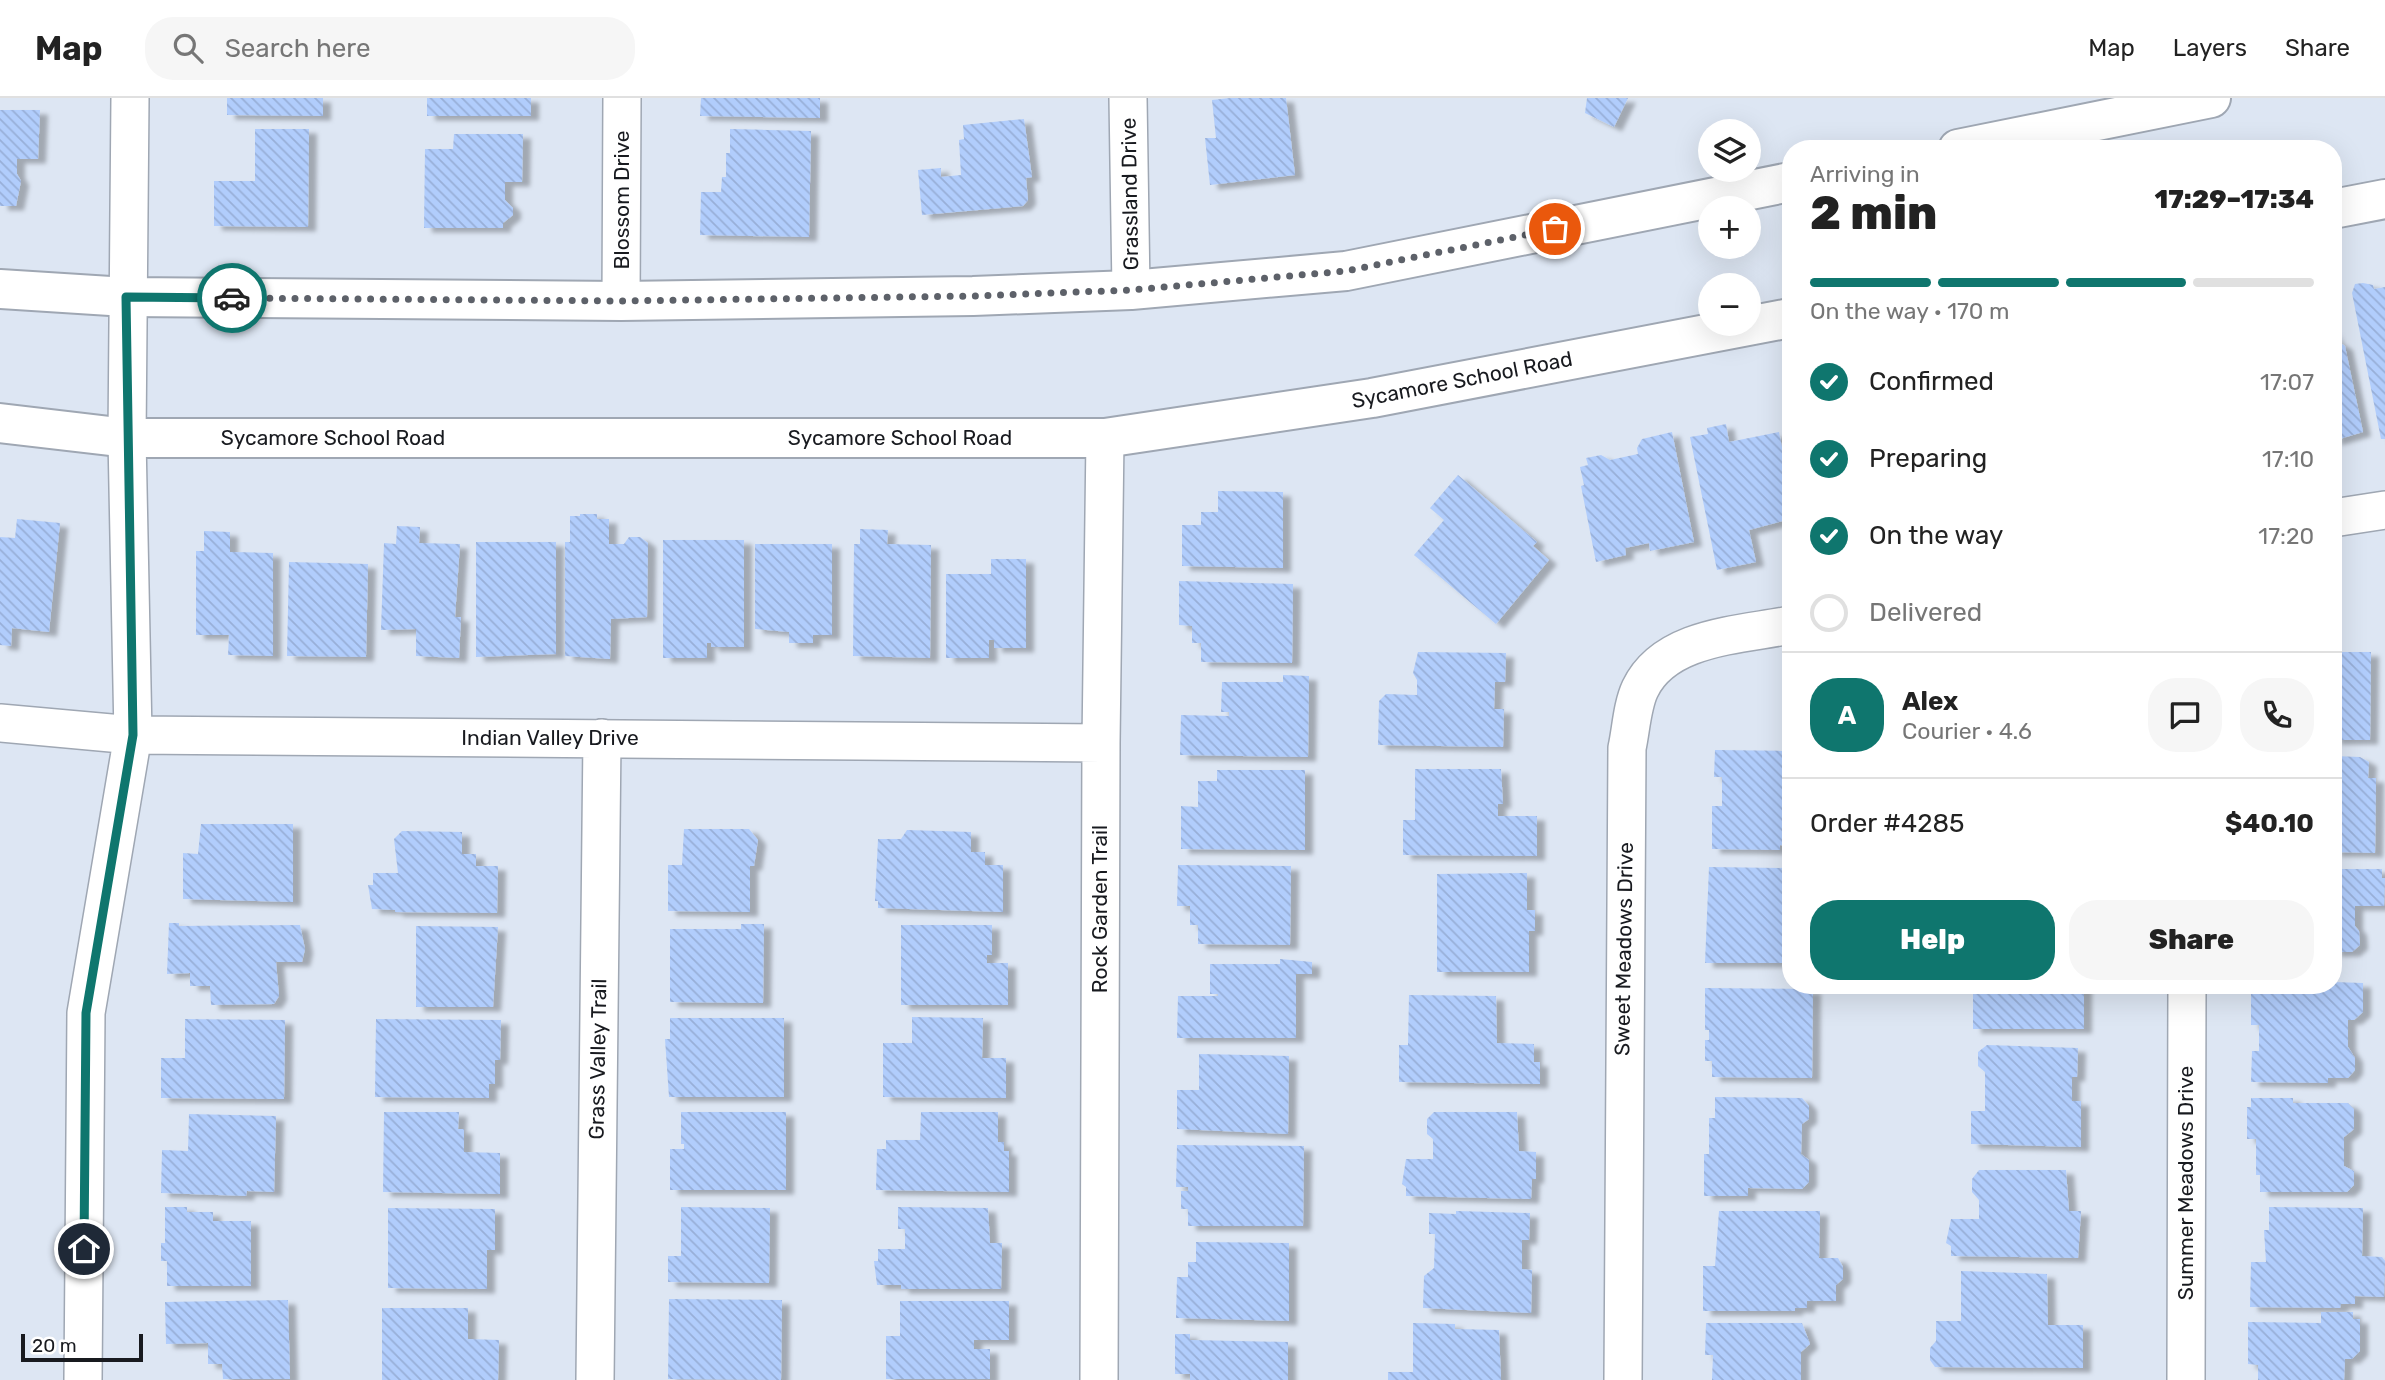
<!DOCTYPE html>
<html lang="en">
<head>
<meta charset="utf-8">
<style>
	body { margin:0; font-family:Rubik,sans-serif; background:#f6f6f6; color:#222; height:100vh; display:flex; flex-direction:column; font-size:26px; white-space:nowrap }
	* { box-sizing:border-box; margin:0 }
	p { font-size:23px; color:#767676 }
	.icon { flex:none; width:38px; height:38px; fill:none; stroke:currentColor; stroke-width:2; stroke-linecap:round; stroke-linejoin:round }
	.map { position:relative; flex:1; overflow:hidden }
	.details { position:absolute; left:1782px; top:42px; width:560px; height:854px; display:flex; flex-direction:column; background:#fff; border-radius:28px; box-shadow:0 7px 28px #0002 }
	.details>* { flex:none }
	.fabs { position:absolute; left:1698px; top:21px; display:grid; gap:14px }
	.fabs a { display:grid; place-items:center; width:63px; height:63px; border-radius:50%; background:#fff; box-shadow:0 7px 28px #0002; font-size:35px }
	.scale { position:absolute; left:21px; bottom:18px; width:122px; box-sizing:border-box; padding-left:7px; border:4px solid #181a1f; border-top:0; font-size:19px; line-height:24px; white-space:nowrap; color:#181a1f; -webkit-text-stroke:5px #fff; paint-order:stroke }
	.pin { position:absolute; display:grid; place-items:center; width:60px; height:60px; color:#fff; margin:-30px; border:4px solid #fff; border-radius:50%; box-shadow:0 2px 7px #0007 }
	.courier { position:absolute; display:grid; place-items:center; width:70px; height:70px; margin:-35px; border:5px solid #0f766e; border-radius:50%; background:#fff; color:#222; box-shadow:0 2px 9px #0007 }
	.overview em { font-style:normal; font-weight:800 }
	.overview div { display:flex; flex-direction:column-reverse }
	.overview { display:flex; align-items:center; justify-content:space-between; height:119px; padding:0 28px }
	h1 { font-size:46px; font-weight:800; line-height:52px }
	.bar { display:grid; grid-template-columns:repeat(4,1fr); gap:10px 7px; align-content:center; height:84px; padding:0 28px }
	.bar i { height:9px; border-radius:5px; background:#e0e0e0 }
	.bar .current { background:#0f766e }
	.bar p { grid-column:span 4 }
	.line { display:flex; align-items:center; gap:18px; padding:0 28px; border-top:2px solid #e0e0e0 }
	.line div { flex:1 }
	.round { display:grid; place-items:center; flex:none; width:74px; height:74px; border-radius:28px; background:#f6f6f6 }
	ol { padding:0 28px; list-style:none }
	li { display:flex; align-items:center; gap:21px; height:77px }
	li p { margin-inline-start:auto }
	li .icon { padding:7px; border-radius:50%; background:#0f766e; color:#fff; stroke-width:4 }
	li:last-child { color:#767676 }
	li i { width:38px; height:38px; border:4px solid #e0e0e0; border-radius:50% }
	.cta { display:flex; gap:14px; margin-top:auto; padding:14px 28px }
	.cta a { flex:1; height:80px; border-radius:28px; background:#0f766e; color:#fff; font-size:28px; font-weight:800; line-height:80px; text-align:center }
	.cta a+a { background:#f6f6f6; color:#222 }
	header { display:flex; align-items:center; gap:42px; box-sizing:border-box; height:98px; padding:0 35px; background:#fff; border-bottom:2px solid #e0e0e0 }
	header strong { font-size:33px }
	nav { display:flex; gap:38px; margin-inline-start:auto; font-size:24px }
	.search { width:490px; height:63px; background:#f6f6f6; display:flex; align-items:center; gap:18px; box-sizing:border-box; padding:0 24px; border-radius:28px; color:#767676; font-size:26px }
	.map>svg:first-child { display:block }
	.building { fill:url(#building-back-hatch); filter:url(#shadow) }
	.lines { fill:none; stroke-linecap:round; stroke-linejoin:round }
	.street-casing { stroke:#9fa7b3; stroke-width:40 }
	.secondary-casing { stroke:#9fa7b3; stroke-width:42 }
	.street { stroke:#fff; stroke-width:37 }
	.secondary { stroke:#fff; stroke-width:38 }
	.done { stroke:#5d6169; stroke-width:7; stroke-dasharray:0 12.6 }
	.route { stroke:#0f766e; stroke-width:9 }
	.labels { text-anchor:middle; stroke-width:5; stroke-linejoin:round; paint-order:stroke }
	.street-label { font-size:21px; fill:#181a1f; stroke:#fff }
</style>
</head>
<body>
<header>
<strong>Map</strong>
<div class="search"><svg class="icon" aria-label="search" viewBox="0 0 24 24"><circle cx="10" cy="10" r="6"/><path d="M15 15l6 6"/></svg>Search here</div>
<nav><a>Map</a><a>Layers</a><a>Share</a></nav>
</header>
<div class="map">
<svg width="2385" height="1282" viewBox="0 0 2385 1282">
	<defs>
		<pattern id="building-back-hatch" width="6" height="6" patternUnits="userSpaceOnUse" patternTransform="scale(1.75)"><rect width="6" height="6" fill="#b1cdfc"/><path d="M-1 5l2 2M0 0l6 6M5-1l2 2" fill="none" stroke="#98afd8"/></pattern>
		<filter id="shadow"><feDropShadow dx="8" dy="4.5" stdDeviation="2" flood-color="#0004"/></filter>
	</defs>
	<rect width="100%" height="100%" fill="#dde6f3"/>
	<path class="building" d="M227 0H323V18L227 17Z
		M427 0H531V18H427Z
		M701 0H820V20L700 18Z
		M1230 0H1286L1295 77 1210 87 1205 40H1216L1212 2Z
		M1587 0H1628L1614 29 1585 15Z
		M0 12H40L38 61H17V76L21 83 16 108H0Z
		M1024 21 1032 79 1026 80 1028 102 1023 108 922 117 918 72 941 70V79L961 77 959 42 964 41 963 27Z
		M255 31H309L308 129 214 128V83H255Z
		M730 31 811 33 809 139 700 137 701 94H721L722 79H726V55H730Z
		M454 36H523L522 84H505V102L513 110V117L503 125V130H424L425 51H453Z
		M2363 185 2373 187 2374 191 2385 189V341H2381L2352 195 2355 186Z
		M2333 232 2336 242 2345 248 2363 334 2333 343Z
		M1726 326 1729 344 1779 334 1790 391V421L1749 432 1756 464 1717 472 1690 339 1708 336 1707 330Z
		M1672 334 1694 444 1650 453 1649 445 1625 450 1626 457 1596 464 1581 388 1584 387 1580 369 1588 367 1586 360 1601 357 1610 362 1638 356 1637 350 1642 341Z
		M1458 377 1537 444 1533 448 1549 462 1496 526 1414 457 1444 422 1430 410Z
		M1218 393 1283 394V470L1182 468V427H1201V414H1218Z
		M580 416H597V421H609V446H624L629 439H640L648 445 647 519 611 521 610 561 565 558V444H570V418H580Z
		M17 421 60 425 49 534 12 530 11 548 0 547V439L15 440Z
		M397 428 420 429 419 445 460 446 455 519H461L459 560 416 558V531L381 532 384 445 396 446Z
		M860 431 888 432 887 446 931 447 930 560 853 558 854 446H860Z
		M204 433 230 434V454L273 455V558L228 557 229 537H196V453H204Z
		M663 442H744V549H711V545H707V560H663Z
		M476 444H556V556L476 559Z
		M755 446H832V537H813V545H789V534L755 531Z
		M991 461H1026V550H994V542H989V560H946V476H991Z
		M289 464 368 466 366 559 287 558Z
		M1179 483 1293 486 1292 565 1201 564V545H1192V528L1179 527Z
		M1418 554 1506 555 1505 584H1495L1494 611H1504L1503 649 1378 647 1379 603 1386 596 1417 597V582L1413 575Z
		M2333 554H2371L2370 642H2333Z
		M1283 577 1309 578 1308 659 1180 657 1181 617 1229 618V614H1221L1222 584H1283Z
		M1715 652 1790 653V748L1780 747V752L1712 751V708H1722V679H1714Z
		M2333 658 2360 659 2369 664 2368 680H2376L2375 755 2333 754Z
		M1415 671H1501L1503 706H1498V718H1537V758L1403 757V722H1415Z
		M1217 672H1305V752L1181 751V708L1198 709V683H1217Z
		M201 726H293V804L183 801V755L198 756Z
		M684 731H749L758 742 754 768H750V814L668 813V767H682Z
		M907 732 971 734V754H985V767H1003V814L878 810V803H875L878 741H901Z
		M402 733 462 734V756H476V768H498L497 815 395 814V812L372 811 368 787H373V775H398L394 741Z
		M1178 767 1291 768 1290 847 1198 846V827H1190V808H1177Z
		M1709 769 1790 770V865H1705Z
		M2333 771H2382V780H2385L2384 808H2355V828L2359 833 2360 847 2352 854H2333Z
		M1527 775V812H1535V833H1529V874H1437V776Z
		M169 825H179V828L300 827 305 851 302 864H276L279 898 274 906 211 907 210 888H190V875L167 876Z
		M741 826H764L763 905 670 904V831H741Z
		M901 827H992V857H987V865H1008V907H901Z
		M416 828 498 829 493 909H416Z
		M1280 861 1312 864V876H1296V940H1177L1178 898H1218V896H1210V866H1280Z
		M2333 884 2363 885V914L2354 922H2348V949L2355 960V972L2348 980H2328V985L2251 984 2252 953H2259V927H2251V887H2333Z
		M1973 887H2084V931H1973Z
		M1705 890 1813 891 1812 980 1712 979V963H1705V942H1709V932H1705Z
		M1409 897 1496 898 1497 945 1534 946V964H1540V986L1399 984V947H1408Z
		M912 919 983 920 982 960H1006V1000L883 999V945H912Z
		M670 920H784V999H669L665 941H670Z
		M185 921 285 922 284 1001 161 1000V960H185Z
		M376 921 501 922 500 962H495V986H489V1000L375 999Z
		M1987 947 2078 950 2077 979H2072V1003H2081V1049L1971 1046V1013H1985V974L1978 968V954Z
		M1199 956 1289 958 1288 1036 1177 1031V992H1199Z
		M1715 999 1802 1000 1809 1008V1021L1802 1026 1801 1056 1809 1062V1084L1802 1091 1748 1090V1098H1704V1056H1709V1020H1715Z
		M2251 1000H2293V1005H2348L2354 1011V1031L2344 1039V1068L2354 1073V1087L2347 1094H2260V1077H2256V1041H2247V1009H2251Z
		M384 1014H459L458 1031H464V1054L500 1055V1096L383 1094Z
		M681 1014H786V1092H670V1051H684V1046H681Z
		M921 1014H998V1044H1004V1053H1009V1094L876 1092 877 1051H886V1042H920Z
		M1434 1014H1517L1519 1053 1536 1054V1081H1532L1531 1101 1406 1098V1089L1402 1086 1406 1061H1433V1041L1427 1036V1021Z
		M189 1016 276 1018 274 1094 247 1093 246 1098 161 1095 162 1052 188 1053Z
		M1177 1047 1304 1048 1303 1128H1188V1111H1181V1093H1188V1089H1176Z
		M1979 1072H2066L2069 1113H2081L2078 1160 1951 1158V1148L1946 1145 1951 1121H1979V1102L1972 1094V1081Z
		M165 1109H187V1114H213V1123H251V1188H167V1163H161V1145H165Z
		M681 1109 770 1110 769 1185 668 1184V1158H681Z
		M898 1109 988 1110 990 1145H1002L1001 1191H901V1187H877L874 1163H878V1151H905V1131H898Z
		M2269 1109 2363 1110 2362 1158 2382 1159 2385 1163 2384 1199 2355 1198V1206H2341L2340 1210 2250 1209 2251 1164H2266L2264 1132H2269Z
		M388 1110 495 1111V1152H487V1191L388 1190Z
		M1456 1113 1530 1115 1529 1142H1522V1171L1532 1172 1531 1215 1423 1210 1424 1178 1434 1170 1435 1136H1429V1115L1456 1116Z
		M1719 1113H1820L1819 1160H1838L1843 1169V1181L1836 1187V1203H1807V1210H1795V1213H1703V1168H1715Z
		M1196 1144 1289 1145V1223L1176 1220 1177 1179H1188V1164H1196Z
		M1961 1173 2047 1176 2048 1227H2083V1270L1935 1269 1930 1262V1250L1936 1243V1223H1961Z
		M669 1201 782 1202 781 1282 668 1281Z
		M288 1202 290 1281H223L222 1266H208V1245L166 1246 165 1204Z
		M900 1203H1009V1242H974V1251H990V1281H886V1238H900Z
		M382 1210H468V1241L499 1242 498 1282H382Z
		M2321 1214H2353V1221H2360V1253L2352 1261H2345L2344 1282H2258V1267L2248 1266V1224L2321 1225Z
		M1413 1225 1455 1226V1231L1499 1232 1501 1282H1388V1274H1413Z
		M1706 1225H1802L1810 1246 1801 1254V1282H1712L1713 1257H1705Z
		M1175 1236H1190V1242L1288 1244V1282H1190V1276H1175Z"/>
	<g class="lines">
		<defs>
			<path id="street" d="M1128 0 1131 192
				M621 203 622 0
				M2333 420 2385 412
				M0 625 133 637 1101 645
				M83 1282 86 915 133 637 127 340 130 0
				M595 1282 602 640
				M1099 1282 1101 645 1105 340
				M1623 1282 1627 650C1631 632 1632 608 1640 591 1665 538 1741 537 1790 527
				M2186 1282 2187 887"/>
			<path id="secondary" d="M1958 51 2211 0
				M2333 111 2385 101
				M0 191 126 199 621 203 973 198 1131 192 1346 173 1790 84
				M0 325 127 340H1105L1372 300 1790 220"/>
		</defs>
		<use href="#street" class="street-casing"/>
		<use href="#secondary" class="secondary-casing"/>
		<use href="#street" class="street"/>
		<use href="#secondary" class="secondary"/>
	</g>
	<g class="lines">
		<path class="done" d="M232 200 621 203 973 198 1131 192 1346 173 1555 131"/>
		<path class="route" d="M84 1151 86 915 133 637 126 199 232 200"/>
	</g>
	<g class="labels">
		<g class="street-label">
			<text transform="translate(1130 96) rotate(-91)" y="7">Grassland Drive</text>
			<text transform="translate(622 102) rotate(-90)" y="7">Blossom Drive</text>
			<text transform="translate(1462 282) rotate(-11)" y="7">Sycamore School Road</text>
			<text x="333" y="347">Sycamore School Road</text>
			<text x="900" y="347">Sycamore School Road</text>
			<text x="550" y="647">Indian Valley Drive</text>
			<text transform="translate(1100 811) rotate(-90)" y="7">Rock Garden Trail</text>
			<text transform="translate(1624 851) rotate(-89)" y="7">Sweet Meadows Drive</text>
			<text transform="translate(598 961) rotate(-89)" y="7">Grass Valley Trail</text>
			<text transform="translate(2186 1085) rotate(-90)" y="7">Summer Meadows Drive</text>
		</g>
	</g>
</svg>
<div class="fabs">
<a><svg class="icon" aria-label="layers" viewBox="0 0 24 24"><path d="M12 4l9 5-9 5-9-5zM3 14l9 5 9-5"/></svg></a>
<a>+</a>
<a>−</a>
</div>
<div class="scale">20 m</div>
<div class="pin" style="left:1555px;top:131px;background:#ea580c"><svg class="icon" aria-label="bag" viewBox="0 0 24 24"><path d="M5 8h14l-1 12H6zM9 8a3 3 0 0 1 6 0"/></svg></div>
<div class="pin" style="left:84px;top:1151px;background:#1f2937"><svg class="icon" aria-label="home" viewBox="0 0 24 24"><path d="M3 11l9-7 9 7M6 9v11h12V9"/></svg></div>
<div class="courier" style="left:232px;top:200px"><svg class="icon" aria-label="car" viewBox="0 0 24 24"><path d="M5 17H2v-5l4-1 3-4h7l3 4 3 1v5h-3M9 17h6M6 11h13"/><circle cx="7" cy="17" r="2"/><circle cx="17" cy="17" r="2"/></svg></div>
<section class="details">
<div class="overview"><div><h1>2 min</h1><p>Arriving in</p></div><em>17:29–17:34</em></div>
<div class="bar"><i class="current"></i><i class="current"></i><i class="current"></i><i></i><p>On the way · 170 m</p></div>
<ol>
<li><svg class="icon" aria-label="check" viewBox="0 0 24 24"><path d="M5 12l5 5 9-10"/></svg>Confirmed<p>17:07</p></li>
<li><svg class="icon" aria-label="check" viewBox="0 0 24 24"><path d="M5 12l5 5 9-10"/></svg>Preparing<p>17:10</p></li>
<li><svg class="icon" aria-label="check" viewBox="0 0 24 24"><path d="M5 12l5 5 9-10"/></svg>On the way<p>17:20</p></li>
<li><i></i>Delivered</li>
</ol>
<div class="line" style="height:126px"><b class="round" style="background:#0f766e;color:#fff">A</b><div><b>Alex</b><p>Courier · 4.6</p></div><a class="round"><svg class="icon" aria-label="chat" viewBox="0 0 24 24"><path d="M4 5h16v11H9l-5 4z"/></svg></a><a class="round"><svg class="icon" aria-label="phone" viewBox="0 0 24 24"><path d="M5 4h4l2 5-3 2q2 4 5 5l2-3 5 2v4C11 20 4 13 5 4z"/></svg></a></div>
<div class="line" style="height:91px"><div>Order #4285</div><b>$40.10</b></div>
<div class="cta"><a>Help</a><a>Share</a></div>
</section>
</div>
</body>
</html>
